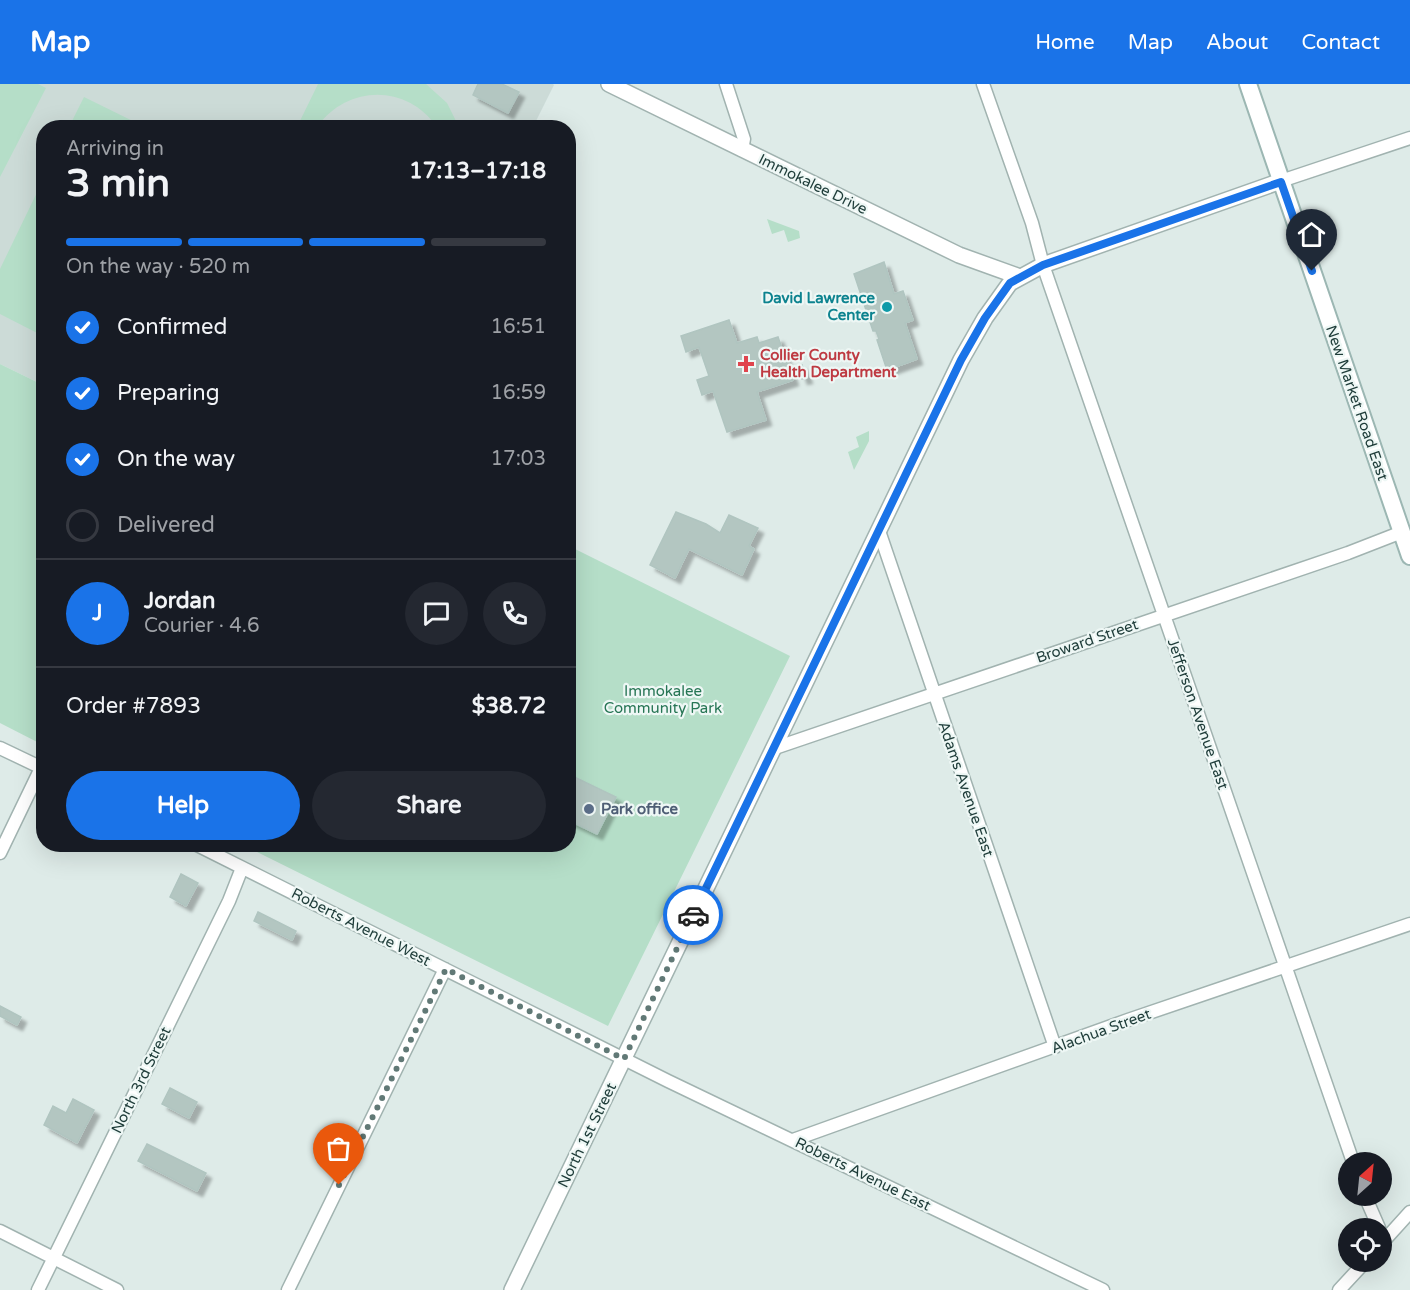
<!DOCTYPE html>
<html lang="en">
<head>
<meta charset="utf-8">
<style>
	body { margin:0; font-family:"Varela Round",sans-serif; background:#242831; color:#f1f3f6; height:100vh; display:flex; flex-direction:column; font-size:22px; white-space:nowrap }
	* { box-sizing:border-box; margin:0 }
	p { font-size:20px; color:#9ea1a6 }
	.icon { flex:none; width:33px; height:33px; fill:none; stroke:currentColor; stroke-width:2; stroke-linecap:round; stroke-linejoin:round }
	.map { position:relative; flex:1; overflow:hidden }
	.panel { position:absolute; left:36px; top:36px; width:540px; height:732px; display:flex; flex-direction:column; background:#171b24; border-radius:24px; box-shadow:0 6px 24px #0002 }
	.panel>* { flex:none }
	.needle { width:39px; rotate:27deg }
	.controls { position:absolute; left:1338px; top:1068px; display:grid; gap:12px }
	.controls a { display:grid; place-items:center; width:54px; height:54px; border-radius:50%; background:#171b24; box-shadow:0 6px 24px #0002; font-size:30px }
	.pin { position:absolute; display:grid; place-items:center; width:51px; height:51px; color:#fff; margin:-62px -26px; border-radius:50% 50% 50% 0; rotate:-45deg; box-shadow:0 0 6px #0007 }
	.pin .icon { rotate:45deg }
	.courier { position:absolute; display:grid; place-items:center; width:60px; height:60px; margin:-30px; border:4px solid #1a73e8; border-radius:50%; background:#fff; color:#222; box-shadow:0 2px 8px #0007 }
	.overview em { font-style:normal; font-weight:800 }
	.overview div { display:flex; flex-direction:column-reverse }
	.overview { display:flex; align-items:center; justify-content:space-between; height:102px; padding:0 30px }
	h1 { font-size:39px; font-weight:800; line-height:45px }
	.bar { display:grid; grid-template-columns:repeat(4,1fr); gap:9px 6px; align-content:center; height:72px; padding:0 30px }
	.bar i { height:8px; border-radius:4px; background:#363941 }
	.bar .current { background:#1a73e8 }
	.bar p { grid-column:span 4 }
	.line { display:flex; align-items:center; gap:15px; padding:0 30px; border-top:2px solid #363941 }
	.line div { flex:1 }
	.round { display:grid; place-items:center; flex:none; width:63px; height:63px; border-radius:32px; background:#242831 }
	ol { padding:0 30px; list-style:none }
	li { display:flex; align-items:center; gap:18px; height:66px }
	li p { margin-inline-start:auto }
	li .icon { padding:6px; border-radius:50%; background:#1a73e8; color:#fff; stroke-width:4 }
	li:last-child { color:#9ea1a6 }
	li i { width:33px; height:33px; border:3px solid #363941; border-radius:50% }
	.action { display:flex; gap:12px; margin-top:auto; padding:12px 30px }
	.action a { flex:1; height:69px; border-radius:36px; background:#1a73e8; color:#fff; font-size:24px; font-weight:800; line-height:69px; text-align:center }
	.action a+a { background:#242831; color:#f1f3f6 }
	header { display:flex; align-items:center; gap:36px; box-sizing:border-box; height:84px; padding:0 30px; background:#1a73e8; color:#fff }
	header strong { font-size:28px }
	nav { display:flex; gap:33px; margin-inline-start:auto; font-size:21px }
	.map>svg:first-child { display:block }
	.built { fill:#ccdbd7 }
	.green { fill:#b5dec8 }
	.building { fill:#b3c6c1; stroke:#b0c5c0; stroke-width:1.5; filter:url(#shadow) }
	.lines { fill:none; stroke-linecap:round; stroke-linejoin:round }
	.minor-casing { stroke:#a1b3b0; stroke-width:15 }
	.tertiary-casing { stroke:#a1b3b0; stroke-width:18 }
	.secondary-casing { stroke:#9cb7b3; stroke-width:20 }
	.minor { stroke:#fff; stroke-width:12 }
	.tertiary { stroke:#fff; stroke-width:15 }
	.secondary { stroke:#fff; stroke-width:16 }
	.done { stroke:#617976; stroke-width:6; stroke-dasharray:0 10.8 }
	.route { stroke:#1a73e8; stroke-width:8 }
	.culture-dot { fill:#0f9aa8; stroke:#eef7f5; stroke-width:2 }
	.health-dot { fill:#e0444e; stroke:#eef7f5; stroke-width:2 }
	.service-dot { fill:#5c6f8a; stroke:#eef7f5; stroke-width:2 }
	.labels { text-anchor:middle; stroke-width:4.5; stroke-linejoin:round; paint-order:stroke }
	.street-label { font-size:15px; fill:#1e3c39; stroke:#eef7f5 }
	.culture-label { font-size:15px; font-weight:bold; fill:#0d838f; stroke:#eef7f5; text-anchor:end }
	.health-label { font-size:15px; font-weight:bold; fill:#be3a42; stroke:#eef7f5; text-anchor:start }
	.park-label { font-size:15px; fill:#267554; stroke:#eef7f5 }
	.service-label { font-size:15px; font-weight:bold; fill:#4e5e75; stroke:#eef7f5; text-anchor:start }
</style>
</head>
<body>
<header>
<strong>Map</strong>
<nav><a>Home</a><a>Map</a><a>About</a><a>Contact</a></nav>
</header>
<div class="map">
<svg width="1410" height="1206" viewBox="0 0 1410 1206">
	<defs>
		<filter id="shadow"><feDropShadow dx="5.5" dy="5.5" stdDeviation="1.5" flood-color="#0004"/></filter>
	</defs>
	<rect width="100%" height="100%" fill="#deebe8"/>
	<path class="built" d="M0 0H553L554 1 533 43 44 44 43 301 0 280Z"/>
	<path class="green" d="M0 0H38L46 4 0 93Z
		M318 0H426L447 19 459 43H437C407 0 348 0 317 43H297Z
		M84 13 145 43H69Z
		M43 96V252L0 230V185Z
		M767 135 799 147 800 154 788 158 784 146 772 150Z
		M0 280 43 301V661L0 639Z
		M869 347V357L854 386 848 368 859 363 856 353Z
		M569 462 790 572 608 942 243 761 568 760Z"/>
	<path class="building" d="M478 0H502L519 8 508 29 473 11Z
		M884 178 894 210 903 207 913 236 905 239 917 275 887 286 877 256 879 255 876 247H873L854 190Z
		M729 236 737 259 757 253 759 259 778 253 793 296 757 308 766 336 727 348 713 307 702 311 697 296 709 292 699 263 686 268 681 252Z
		M802 281 807 294 802 295 798 282Z
		M676 428 706 440 720 449 729 431 758 444 749 462 754 465 742 491 689 465 675 494 650 481Z
		M568 690 616 713 597 750 568 736Z
		M181 790 198 799 186 822 170 813Z
		M258 828 296 847 292 856 254 837Z
		M0 922 21 933 17 941 0 932Z
		M170 1004 197 1018 189 1034 162 1020Z
		M73 1015 94 1026 77 1059 44 1041 53 1022 66 1029Z
		M147 1060 206 1089 197 1107 138 1077Z"/>
	<g class="lines">
		<defs>
			<path id="minor" d="M726 0 744 55 742 66
				M983 0 1032 139 1043 181 1353 1078
				M1281 97 1410 54
				M879 447 1055 963
				M0 664 44 685
				M772 665 1348 469 1402 448
				M195 760 668 997 1103 1206
				M0 769 41 684
				M793 1056 1128 936 1410 840
				M1365 1112 1379 1144
				M0 1147 117 1206
				M1382 1159 1410 1128
				M38 1206 229 817 242 784
				M288 1206 445 885
				M1339 1206 1365 1178"/>
			<path id="tertiary" d="M609 0 959 171 1020 193
				M512 1206 961 276 985 234 1010 199 1043 181 1281 97"/>
			<path id="secondary" d="M1248 0 1410 472"/>
		</defs>
		<use href="#minor" class="minor-casing"/>
		<use href="#tertiary" class="tertiary-casing"/>
		<use href="#secondary" class="secondary-casing"/>
		<use href="#minor" class="minor"/>
		<use href="#tertiary" class="tertiary"/>
		<use href="#secondary" class="secondary"/>
	</g>
	<g class="lines">
		<path class="done" d="M339 1101 446 885 624 975 693 831"/>
		<path class="route" d="M693 831 961 276 985 234 1010 199 1043 181 1281 98 1312 187"/>
	</g>
	<circle class="culture-dot" cx="887" cy="223" r="6"/>
	<path class="health-dot" d="M743 271h6v6h6v6h-6v6h-6v-6h-6v-6h6z"/>
	<circle class="service-dot" cx="589" cy="725" r="6"/>
	<g class="labels">
		<g class="street-label">
			<text transform="translate(813 100) rotate(26)" y="5">Immokalee Drive</text>
			<text transform="translate(1357 319) rotate(71)" y="5">New Market Road East</text>
			<text transform="translate(1087 557) rotate(-19)" y="5">Broward Street</text>
			<text transform="translate(1198 630) rotate(71)" y="5">Jefferson Avenue East</text>
			<text transform="translate(966 705) rotate(71)" y="5">Adams Avenue East</text>
			<text transform="translate(361 843) rotate(27)" y="5">Roberts Avenue West</text>
			<text transform="translate(1101 947) rotate(-20)" y="5">Alachua Street</text>
			<text transform="translate(141 996) rotate(-64)" y="5">North 3rd Street</text>
			<text transform="translate(587 1051) rotate(-64)" y="5">North 1st Street</text>
			<text transform="translate(863 1090) rotate(26)" y="5">Roberts Avenue East</text>
		</g>
		<g class="culture-label">
			<text x="875" y="219">David Lawrence<tspan x="875" dy="17">Center</tspan></text>
		</g>
		<g class="health-label">
			<text x="760" y="276">Collier County<tspan x="760" dy="17">Health Department</tspan></text>
		</g>
		<g class="park-label">
			<text x="663" y="612">Immokalee<tspan x="663" dy="17">Community Park</tspan></text>
		</g>
		<g class="service-label">
			<text x="601" y="730">Park office</text>
		</g>
	</g>
</svg>
<div class="controls">
<a><svg class="needle" viewBox="-14 -14 28 28"><path d="M0-13l5 13h-10z" fill="#e53935"/><path d="M0 13l5-13h-10z" fill="#9ea1a6"/></svg></a>
<a><svg class="icon" aria-label="locate" viewBox="0 0 24 24"><circle cx="12" cy="12" r="6"/><path d="M12 2v4M12 18v4M2 12h4M18 12h4"/></svg></a>
</div>
<div class="pin" style="left:339px;top:1101px;background:#ea580c"><svg class="icon" aria-label="bag" viewBox="0 0 24 24"><path d="M5 8h14l-1 12H6zM9 8a3 3 0 0 1 6 0"/></svg></div>
<div class="pin" style="left:1312px;top:187px;background:#1f2937"><svg class="icon" aria-label="home" viewBox="0 0 24 24"><path d="M3 11l9-7 9 7M6 9v11h12V9"/></svg></div>
<div class="courier" style="left:693px;top:831px"><svg class="icon" aria-label="car" viewBox="0 0 24 24"><path d="M5 17H2v-5l4-1 3-4h7l3 4 3 1v5h-3M9 17h6M6 11h13"/><circle cx="7" cy="17" r="2"/><circle cx="17" cy="17" r="2"/></svg></div>
<section class="panel">
<div class="overview"><div><h1>3 min</h1><p>Arriving in</p></div><em>17:13–17:18</em></div>
<div class="bar"><i class="current"></i><i class="current"></i><i class="current"></i><i></i><p>On the way · 520 m</p></div>
<ol>
<li><svg class="icon" aria-label="check" viewBox="0 0 24 24"><path d="M5 12l5 5 9-10"/></svg>Confirmed<p>16:51</p></li>
<li><svg class="icon" aria-label="check" viewBox="0 0 24 24"><path d="M5 12l5 5 9-10"/></svg>Preparing<p>16:59</p></li>
<li><svg class="icon" aria-label="check" viewBox="0 0 24 24"><path d="M5 12l5 5 9-10"/></svg>On the way<p>17:03</p></li>
<li><i></i>Delivered</li>
</ol>
<div class="line" style="height:108px"><b class="round" style="background:#1a73e8;color:#fff">J</b><div><b>Jordan</b><p>Courier · 4.6</p></div><a class="round"><svg class="icon" aria-label="chat" viewBox="0 0 24 24"><path d="M4 5h16v11H9l-5 4z"/></svg></a><a class="round"><svg class="icon" aria-label="phone" viewBox="0 0 24 24"><path d="M5 4h4l2 5-3 2q2 4 5 5l2-3 5 2v4C11 20 4 13 5 4z"/></svg></a></div>
<div class="line" style="height:78px"><div>Order #7893</div><b>$38.72</b></div>
<div class="action"><a>Help</a><a>Share</a></div>
</section>
</div>
</body>
</html>
